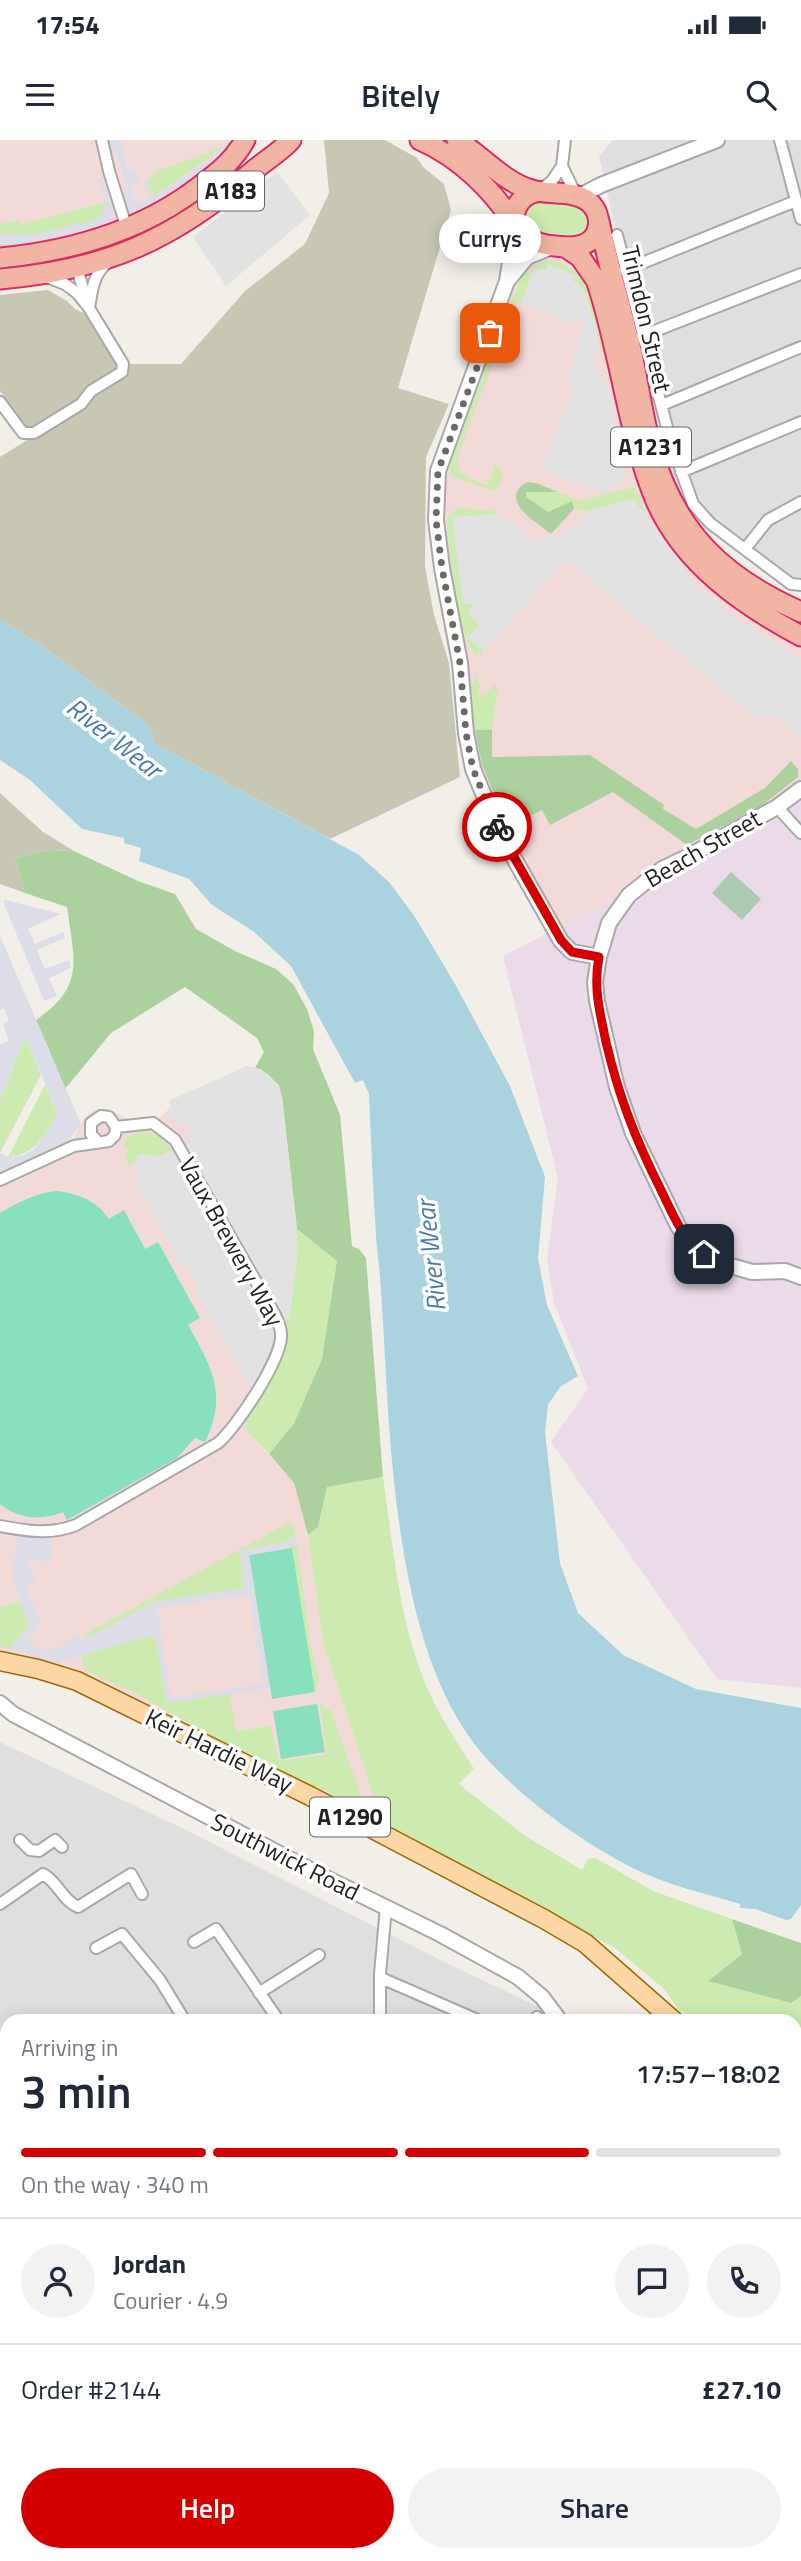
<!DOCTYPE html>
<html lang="en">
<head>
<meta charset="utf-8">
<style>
	body { margin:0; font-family:"Titillium Web",sans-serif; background:#f2f2f3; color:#1f2937; height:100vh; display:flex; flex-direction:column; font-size:26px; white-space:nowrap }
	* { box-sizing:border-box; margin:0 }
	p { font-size:23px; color:#747a83 }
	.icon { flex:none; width:38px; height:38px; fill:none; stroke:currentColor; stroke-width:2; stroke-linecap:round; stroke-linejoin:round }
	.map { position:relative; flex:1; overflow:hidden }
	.drawer { position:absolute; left:0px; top:1874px; width:802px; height:548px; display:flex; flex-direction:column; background:#fff; border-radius:21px 21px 0 0; box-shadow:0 4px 18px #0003 }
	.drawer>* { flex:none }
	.pin { position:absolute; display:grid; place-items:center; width:60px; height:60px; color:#fff; margin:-30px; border-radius:14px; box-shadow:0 4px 10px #0006 }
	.courier { position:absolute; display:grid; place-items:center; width:70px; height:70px; margin:-35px; border:5px solid #d40000; border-radius:50%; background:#fff; color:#222; box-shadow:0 2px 9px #0007 }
	.bubble { position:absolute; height:49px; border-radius:24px; background:#fff; box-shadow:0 4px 18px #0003; font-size:23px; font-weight:600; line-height:49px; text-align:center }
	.head em { font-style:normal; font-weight:600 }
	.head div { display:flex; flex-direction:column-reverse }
	.head { display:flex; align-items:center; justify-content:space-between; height:119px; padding:0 21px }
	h1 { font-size:46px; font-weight:600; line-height:52px }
	.bar { display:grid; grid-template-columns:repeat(4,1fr); gap:10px 7px; align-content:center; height:84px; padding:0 21px }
	.bar i { height:9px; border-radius:5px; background:#e0e1e3 }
	.bar .current { background:#d40000 }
	.bar p { grid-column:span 4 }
	.line { display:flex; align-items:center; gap:18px; padding:0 21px; border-top:2px solid #e0e1e3 }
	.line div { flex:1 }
	.round { display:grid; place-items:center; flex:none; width:74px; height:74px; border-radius:37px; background:#f2f2f3 }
	.button { display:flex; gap:14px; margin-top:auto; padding:14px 21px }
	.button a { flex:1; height:80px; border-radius:42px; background:#d40000; color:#fff; font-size:28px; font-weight:600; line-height:80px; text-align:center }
	.button a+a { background:#f2f2f3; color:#1f2937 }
	.status { display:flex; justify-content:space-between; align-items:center; height:49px; padding:0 35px; background:#fff; direction:ltr }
	.status svg { height:19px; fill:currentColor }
	header { display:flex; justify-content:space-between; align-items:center; height:91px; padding:0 21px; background:#fff; font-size:32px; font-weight:600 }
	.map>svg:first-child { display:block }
	.residential { fill:#e0dfdf }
	.commercial { fill:#f2dad9 }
	.industrial { fill:#ebdbe8 }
	.construction { fill:#c7c7b4 }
	.grass { fill:#cdebb0 }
	.forest { fill:#add19e }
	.cemetery { fill:#aacbaf }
	.park { fill:#c8facc }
	.pitch { fill:#88e0be }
	.parking { fill:#e2e2e2 }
	.plaza { fill:#dddde8; fill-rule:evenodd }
	.water { fill:#aad3df }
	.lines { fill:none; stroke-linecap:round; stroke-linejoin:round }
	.minor-casing { stroke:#a9a9a9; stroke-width:14 }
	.tertiary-casing { stroke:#a9a9a9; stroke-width:18 }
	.secondary-casing { stroke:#707d05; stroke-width:19 }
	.primary-casing { stroke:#a06b00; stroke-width:21 }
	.trunk-casing { stroke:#dc2a67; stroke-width:23 }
	.minor { stroke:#fff; stroke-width:10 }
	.tertiary { stroke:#fff; stroke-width:14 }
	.secondary { stroke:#f7fabf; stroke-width:16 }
	.primary { stroke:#fcd6a4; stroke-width:18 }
	.trunk { stroke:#f2b4a3; stroke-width:19 }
	.done { stroke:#6b6a68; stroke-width:7; stroke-dasharray:0 12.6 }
	.route { stroke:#d40000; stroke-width:9 }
	.labels { text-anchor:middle; stroke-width:7; stroke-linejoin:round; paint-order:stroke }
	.shield { fill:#fff; stroke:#646464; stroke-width:2 }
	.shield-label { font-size:23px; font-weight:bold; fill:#222 }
	.street-label { font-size:24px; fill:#222; stroke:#fff }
	.water-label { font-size:26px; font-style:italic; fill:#4a7aab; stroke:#fff }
</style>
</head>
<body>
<div class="status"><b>17:54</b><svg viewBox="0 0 49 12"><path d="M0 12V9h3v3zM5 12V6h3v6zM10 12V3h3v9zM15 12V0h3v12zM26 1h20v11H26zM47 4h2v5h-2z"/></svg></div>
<header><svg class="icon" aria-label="menu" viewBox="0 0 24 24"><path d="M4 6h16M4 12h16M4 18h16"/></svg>Bitely<svg class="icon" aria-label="search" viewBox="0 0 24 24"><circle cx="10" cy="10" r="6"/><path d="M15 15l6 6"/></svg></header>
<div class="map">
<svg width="801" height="2421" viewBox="0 0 801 2421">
	<rect width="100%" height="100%" fill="#f2efe9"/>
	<path class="residential" d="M613 0H801V451L790 447 700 381 684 361 671 329 599 16Z
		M0 1602 186 1690 440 1820 541 1868 542 1881H7V2415H279L278 2421H0Z
		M795 2068 801 2069V2421H640L592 2415H794Z"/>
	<path class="commercial" d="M0 0H238L200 39 146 71 44 107 0 110Z
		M534 115H568L589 138 633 317 801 502V639L762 669 646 730 621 754 598 791 565 798 488 651 478 627 471 581 464 503 443 384 440 344 518 129Z
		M247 926 297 1089 285 1197 246 1290 294 1343 308 1395 323 1502 373 1655V1665L369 1681 199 1597 104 1543 0 1514V1037L67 1004 74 997 84 978 94 970 108 969 128 979 155 981 171 968 169 961Z"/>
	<path class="industrial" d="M801 649V1548L717 1539 551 1302 588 1248 554 1163 547 1118 558 1038 503 816 686 723Z"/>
	<path class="construction" d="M324 0H385L417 18 423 27 444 44 451 70 398 248 449 264 426 317 425 427 434 475 449 523 460 637 330 699 154 603 150 586 35 501 0 480V317L32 297 0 251V155L48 150 67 161 75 169 86 174 120 227 129 224H181L245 151 305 104 329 53Z
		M0 653 43 692 74 711 48 710 15 718 25 753 0 744Z"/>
	<path class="grass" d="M226 6 153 57 147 39 155 36 154 32Z
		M540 59C558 62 597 62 587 90L575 97 531 90 523 80 525 66Z
		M106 62 102 76 98 80 34 95 0 94V84L19 80 20 85Z
		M551 120C597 128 600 190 607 227L586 154 573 142 548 125 546 131 534 128 533 132 529 131 536 124Z
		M523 132 532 135 521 163 516 162 457 318C458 338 472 340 488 345L495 325C508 332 502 343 494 351L451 336 448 327Z
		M635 347 645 370H641L633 359 587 371 574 369 572 361 548 372 526 357V352H558L580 361Z
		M459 368 493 371 516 385 496 374 464 463 473 464 468 473 480 485 467 498 483 511 477 516C457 500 451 414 447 386 447 376 450 373 459 368Z
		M478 535V542L481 545 477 551 483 556 495 545 498 547 492 590H475L470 547Z
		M25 896 41 935 0 1013V961Z
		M45 945 58 974C45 996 35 1015 8 1017Z
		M142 991 161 997 172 1010 158 1017 153 1014 129 1025 126 1020 128 1008 124 1006 127 997Z
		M297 1089 338 1121 322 1219 294 1283 269 1314 246 1290 247 1275 285 1197 283 1179H289L297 1119Z
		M383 1337C394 1410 399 1488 431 1556 443 1582 459 1605 474 1629L459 1644 524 1695 582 1730 588 1719 596 1718 653 1751 732 1779 742 1814 709 1840 791 1863 801 1856V1908L795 1906 794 1881 694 1880 679 1870 664 1849 615 1808 453 1723 370 1675 373 1655 323 1502 308 1395 318 1387 327 1347Z
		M286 1384 294 1386 296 1395 290 1401 240 1411 246 1448 154 1462 92 1496 80 1497Z
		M297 1405 310 1504 319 1537 315 1552 292 1408 269 1412Z
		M21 1461 29 1486 9 1509 0 1507V1467Z
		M156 1496 167 1563 230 1554 236 1591 271 1586 279 1621 327 1614 319 1563 331 1571 361 1655V1660L356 1668 204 1592 134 1552 86 1531 81 1516 136 1499Z"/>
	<path class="forest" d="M527 342 536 343 558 352H526V357L548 372 572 361 574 369 551 394C536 382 497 360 527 342Z
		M475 590H492V617L590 615 664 665 663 669 696 689 765 648 791 621 798 629V637L760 667 687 705 613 652 550 685 542 670 514 685 493 651 482 625Z
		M48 710 74 711 138 741 175 754 196 789 235 811 276 829 293 844 307 869 314 891 313 909 340 975 352 1106 359 1109 366 1118 383 1337 327 1347 318 1387 308 1395 294 1343 269 1314 294 1283 322 1219 337 1121 297 1089 282 957C278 944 269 931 255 928L264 912 257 898 185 847 111 893 65 949 36 880C86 846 74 820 67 767L25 753 15 718Z
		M732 1779 801 1803V1856L791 1863 708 1841 742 1814Z"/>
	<path class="cemetery" d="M731 732 761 759 742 780 712 753Z"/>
	<path class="park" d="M281 2415H557L556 2421H280Z"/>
	<path class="pitch" d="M57 1051C79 1054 96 1060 109 1079L124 1070 145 1109 158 1102 200 1178 188 1185C212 1228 228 1254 205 1302L195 1298 177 1318 67 1380 63 1372C42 1381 18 1379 0 1364V1073C19 1062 35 1053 57 1051Z
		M292 1408 315 1552 272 1559 249 1415Z
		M317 1564 325 1612 281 1619 273 1571Z
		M339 2415H433V2421H338Z"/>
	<path class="parking" d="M277 32 310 75 226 146 193 97Z
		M548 124 576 135 573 141 579 144 586 154 598 195 595 232 602 233 605 246 609 245 612 273 625 314V331L618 345 603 353 540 328 574 249 566 244 586 181 581 178 578 185 521 163 534 128 546 130Z
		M633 359 679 418 688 436 696 446 739 480 801 520V599L775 576 756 578 566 420 484 512 467 498 480 485 468 473 473 464 463 463 452 377 496 374 516 385 534 402 548 395 558 397 562 394 588 378 587 371Z
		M247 926 261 929 279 945 282 957 297 1089V1119L289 1179 275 1183 277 1204 257 1243 251 1245 247 1244 196 1152V1142L187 1126 178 1121 135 1042 134 1038 138 1032 133 1024 137 1021 136 1016 144 1014 158 1017 190 1002 187 981 178 984 175 978 170 979 167 970 171 968 169 961Z"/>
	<path class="plaza" d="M110 0H120L127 31 136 29 139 42 131 45 135 60 139 63 150 58 143 41 147 39 154 57 212 18 231 0H236L225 15 202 34 174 53 135 73 129 70 124 54 127 49 118 15 112 12Z
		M96 39H105L113 73 111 81 106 86 71 96 0 108V94L34 95 98 79 102 76 106 62 101 43H97Z
		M5 760 61 774 28 789 35 804 63 792 65 798 37 810 45 829 69 820 71 828 49 838 57 856 44 861 3 761Z
		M0 796 81 984 67 1004 0 1037V1013L8 1017 21 1016 33 1010 41 1001 58 974 25 896 0 961V905L9 901 3 884 9 881 4 869 0 870Z
		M17 1395 51 1398 53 1401 51 1422 26 1420 37 1440 26 1446 41 1482 28 1499 40 1510 65 1506 67 1500 75 1497 78 1498 92 1496 154 1462 245 1448 240 1411 290 1401 296 1395 297 1405 249 1415 270 1548 167 1563 155 1496 136 1499 56 1523 9 1509 29 1486 13 1438ZM249 1454 263 1544 171 1558 157 1468Z"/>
	<path class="water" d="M0 480 35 501 150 586 154 603 359 715 389 742 415 777 455 844 510 946 545 1037 538 1118 547 1165 578 1236 560 1247 548 1265 545 1292 560 1423 578 1473 623 1515 696 1549 801 1568V1765L791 1779 786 1780 755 1769 740 1768V1764C707 1754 671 1746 639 1731 584 1705 510 1651 473 1602 393 1495 390 1295 382 1166 381 1143 378 1120 376 1097 373 1049 371 1001 369 954L363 940 355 943 291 826 253 791 212 765 189 739 139 721 141 708 124 703V698L82 689 30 640 0 620Z"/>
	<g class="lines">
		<defs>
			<path id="minor" d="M102 0 109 31 127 89
				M780 0 801 79
				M562 26 565 0
				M540 50 552 41 562 26 577 57
				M617 95 670 299 693 364 710 383 791 444 801 445
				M77 128 87 162
				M625 130 796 61
				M89 168C92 150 93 135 107 123
				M642 196 801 134
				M0 262 23 293H34L81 264 91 251 122 232 123 224 89 168 77 153 65 144 44 136
				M662 265 801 207
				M681 332 801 282
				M745 409 768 380 801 362
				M777 667 801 693
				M0 1040 74 1006 109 1001 115 995 116 987 109 977 101 976 91 983V994L98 1002
				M0 1386C26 1391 51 1395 76 1385L218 1303C236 1288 283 1218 281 1194 281 1188 277 1179 274 1173L175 1000 153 983 116 987
				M20 1700 30 1710 39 1711
				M39 1711 55 1700 62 1707
				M0 1764 43 1734C58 1742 62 1760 78 1767L131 1734 142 1754
				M194 1802 216 1789 279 1881
				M96 1808 122 1794 160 1840 185 1881
				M381 1838 480 1881
				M259 1853 319 1815
				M380 1881V1834L386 1767
				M537 1881V1877
				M0 1909 7 1919
				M0 2163 7 2165
				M794 2199 801 2202
				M0 2405 7 2404
				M236 2421V2415
				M593 2421 594 2415
				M667 2421 668 2415
				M748 2421 749 2415"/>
			<path id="tertiary" d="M578 57 601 45 717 0
				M516 86 507 141 438 331 436 380 442 428 460 523 466 593 473 629 499 692 561 801 572 812 599 817
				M508 140 527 117 552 107
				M801 649 777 667 689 716 662 729 629 755 609 783 599 817 595 842 597 861 617 947 633 993 678 1086 692 1105 717 1122 752 1132 785 1131 801 1137
				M0 1563 13 1574 318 1734 440 1794 518 1837 542 1857 560 1881"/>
			<path id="secondary" d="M794 1997 801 2005"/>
			<path id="primary" d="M0 1521 38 1529 77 1541 310 1656 544 1779 585 1803 674 1881
				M794 1938 801 1939"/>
			<path id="trunk" d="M420 0C459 17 492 49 515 85
				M457 0C482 16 505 43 532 50 549 55 575 50 589 62 604 75 601 99 582 105 574 108 564 107 555 106 537 104 519 99 514 79 515 65 522 55 536 52
				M599 81C608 123 620 164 630 205 638 240 642 275 652 310 676 393 724 438 801 472
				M565 107 580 117 596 140C606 168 612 198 619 227 629 272 638 318 656 361 683 423 742 465 801 496
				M0 118C72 111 142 91 200 46 218 33 234 20 245 0
				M0 139C105 130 174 100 253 31 266 20 280 12 291 0"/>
		</defs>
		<use href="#minor" class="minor-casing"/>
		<use href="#tertiary" class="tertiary-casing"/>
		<use href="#secondary" class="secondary-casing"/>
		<use href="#primary" class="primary-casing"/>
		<use href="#trunk" class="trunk-casing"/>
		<use href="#minor" class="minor"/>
		<use href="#tertiary" class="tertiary"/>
		<use href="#secondary" class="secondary"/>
		<use href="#primary" class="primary"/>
		<use href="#trunk" class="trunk"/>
	</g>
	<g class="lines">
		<path class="done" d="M490 193 438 331 436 380 442 428 460 523 466 593 473 629 497 687"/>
		<path class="route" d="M497 687 561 800 572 812 599 817C593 847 600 873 606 902 619 957 635 998 660 1048 672 1072 681 1098 704 1114"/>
	</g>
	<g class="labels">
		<g class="shield">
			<rect x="198" y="31.5" width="66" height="39" rx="5"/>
			<rect x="611" y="287.5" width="80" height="39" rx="5"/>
			<rect x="310" y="1657.5" width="80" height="39" rx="5"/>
		</g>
		<g class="shield-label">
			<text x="231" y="59">A183</text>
			<text x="651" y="315">A1231</text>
			<text x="350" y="1685">A1290</text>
		</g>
		<g class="street-label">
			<text transform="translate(646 179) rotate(77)" y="8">Trimdon Street</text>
			<text transform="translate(703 709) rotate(-30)" y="8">Beach Street</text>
			<text transform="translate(231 1102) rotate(61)" y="8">Vaux Brewery Way</text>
			<text transform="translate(219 1611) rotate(26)" y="8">Keir Hardie Way</text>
			<text transform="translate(285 1717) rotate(27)" y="8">Southwick Road</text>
		</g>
		<g class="water-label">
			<text transform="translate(114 598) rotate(38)" y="9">River Wear</text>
			<text transform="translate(431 1116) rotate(-96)" y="9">River Wear</text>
		</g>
	</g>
</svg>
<div class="pin" style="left:490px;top:193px;background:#ea580c"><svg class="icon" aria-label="bag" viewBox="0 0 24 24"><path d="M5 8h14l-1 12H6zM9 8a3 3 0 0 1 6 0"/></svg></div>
<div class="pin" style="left:704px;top:1114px;background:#1f2937"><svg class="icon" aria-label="home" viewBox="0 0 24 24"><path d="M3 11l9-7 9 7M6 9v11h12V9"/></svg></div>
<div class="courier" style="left:497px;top:687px"><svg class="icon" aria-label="bike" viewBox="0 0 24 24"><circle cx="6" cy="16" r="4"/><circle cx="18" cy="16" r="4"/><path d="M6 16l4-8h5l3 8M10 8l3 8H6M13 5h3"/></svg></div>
<div class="bubble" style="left:439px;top:74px;width:102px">Currys</div>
<section class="drawer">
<div class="head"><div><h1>3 min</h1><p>Arriving in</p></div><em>17:57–18:02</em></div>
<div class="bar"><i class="current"></i><i class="current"></i><i class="current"></i><i></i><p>On the way · 340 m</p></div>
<div class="line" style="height:126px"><a class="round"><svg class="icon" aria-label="person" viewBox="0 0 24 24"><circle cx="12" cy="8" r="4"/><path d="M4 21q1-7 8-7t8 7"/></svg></a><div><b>Jordan</b><p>Courier · 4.9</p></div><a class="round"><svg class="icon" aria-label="chat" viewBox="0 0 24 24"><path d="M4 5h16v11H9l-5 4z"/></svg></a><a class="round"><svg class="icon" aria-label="phone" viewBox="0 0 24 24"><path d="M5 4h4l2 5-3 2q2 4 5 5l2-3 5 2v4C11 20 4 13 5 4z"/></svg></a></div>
<div class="line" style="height:91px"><div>Order #2144</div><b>£27.10</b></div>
<div class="button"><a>Help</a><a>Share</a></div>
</section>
</div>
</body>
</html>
